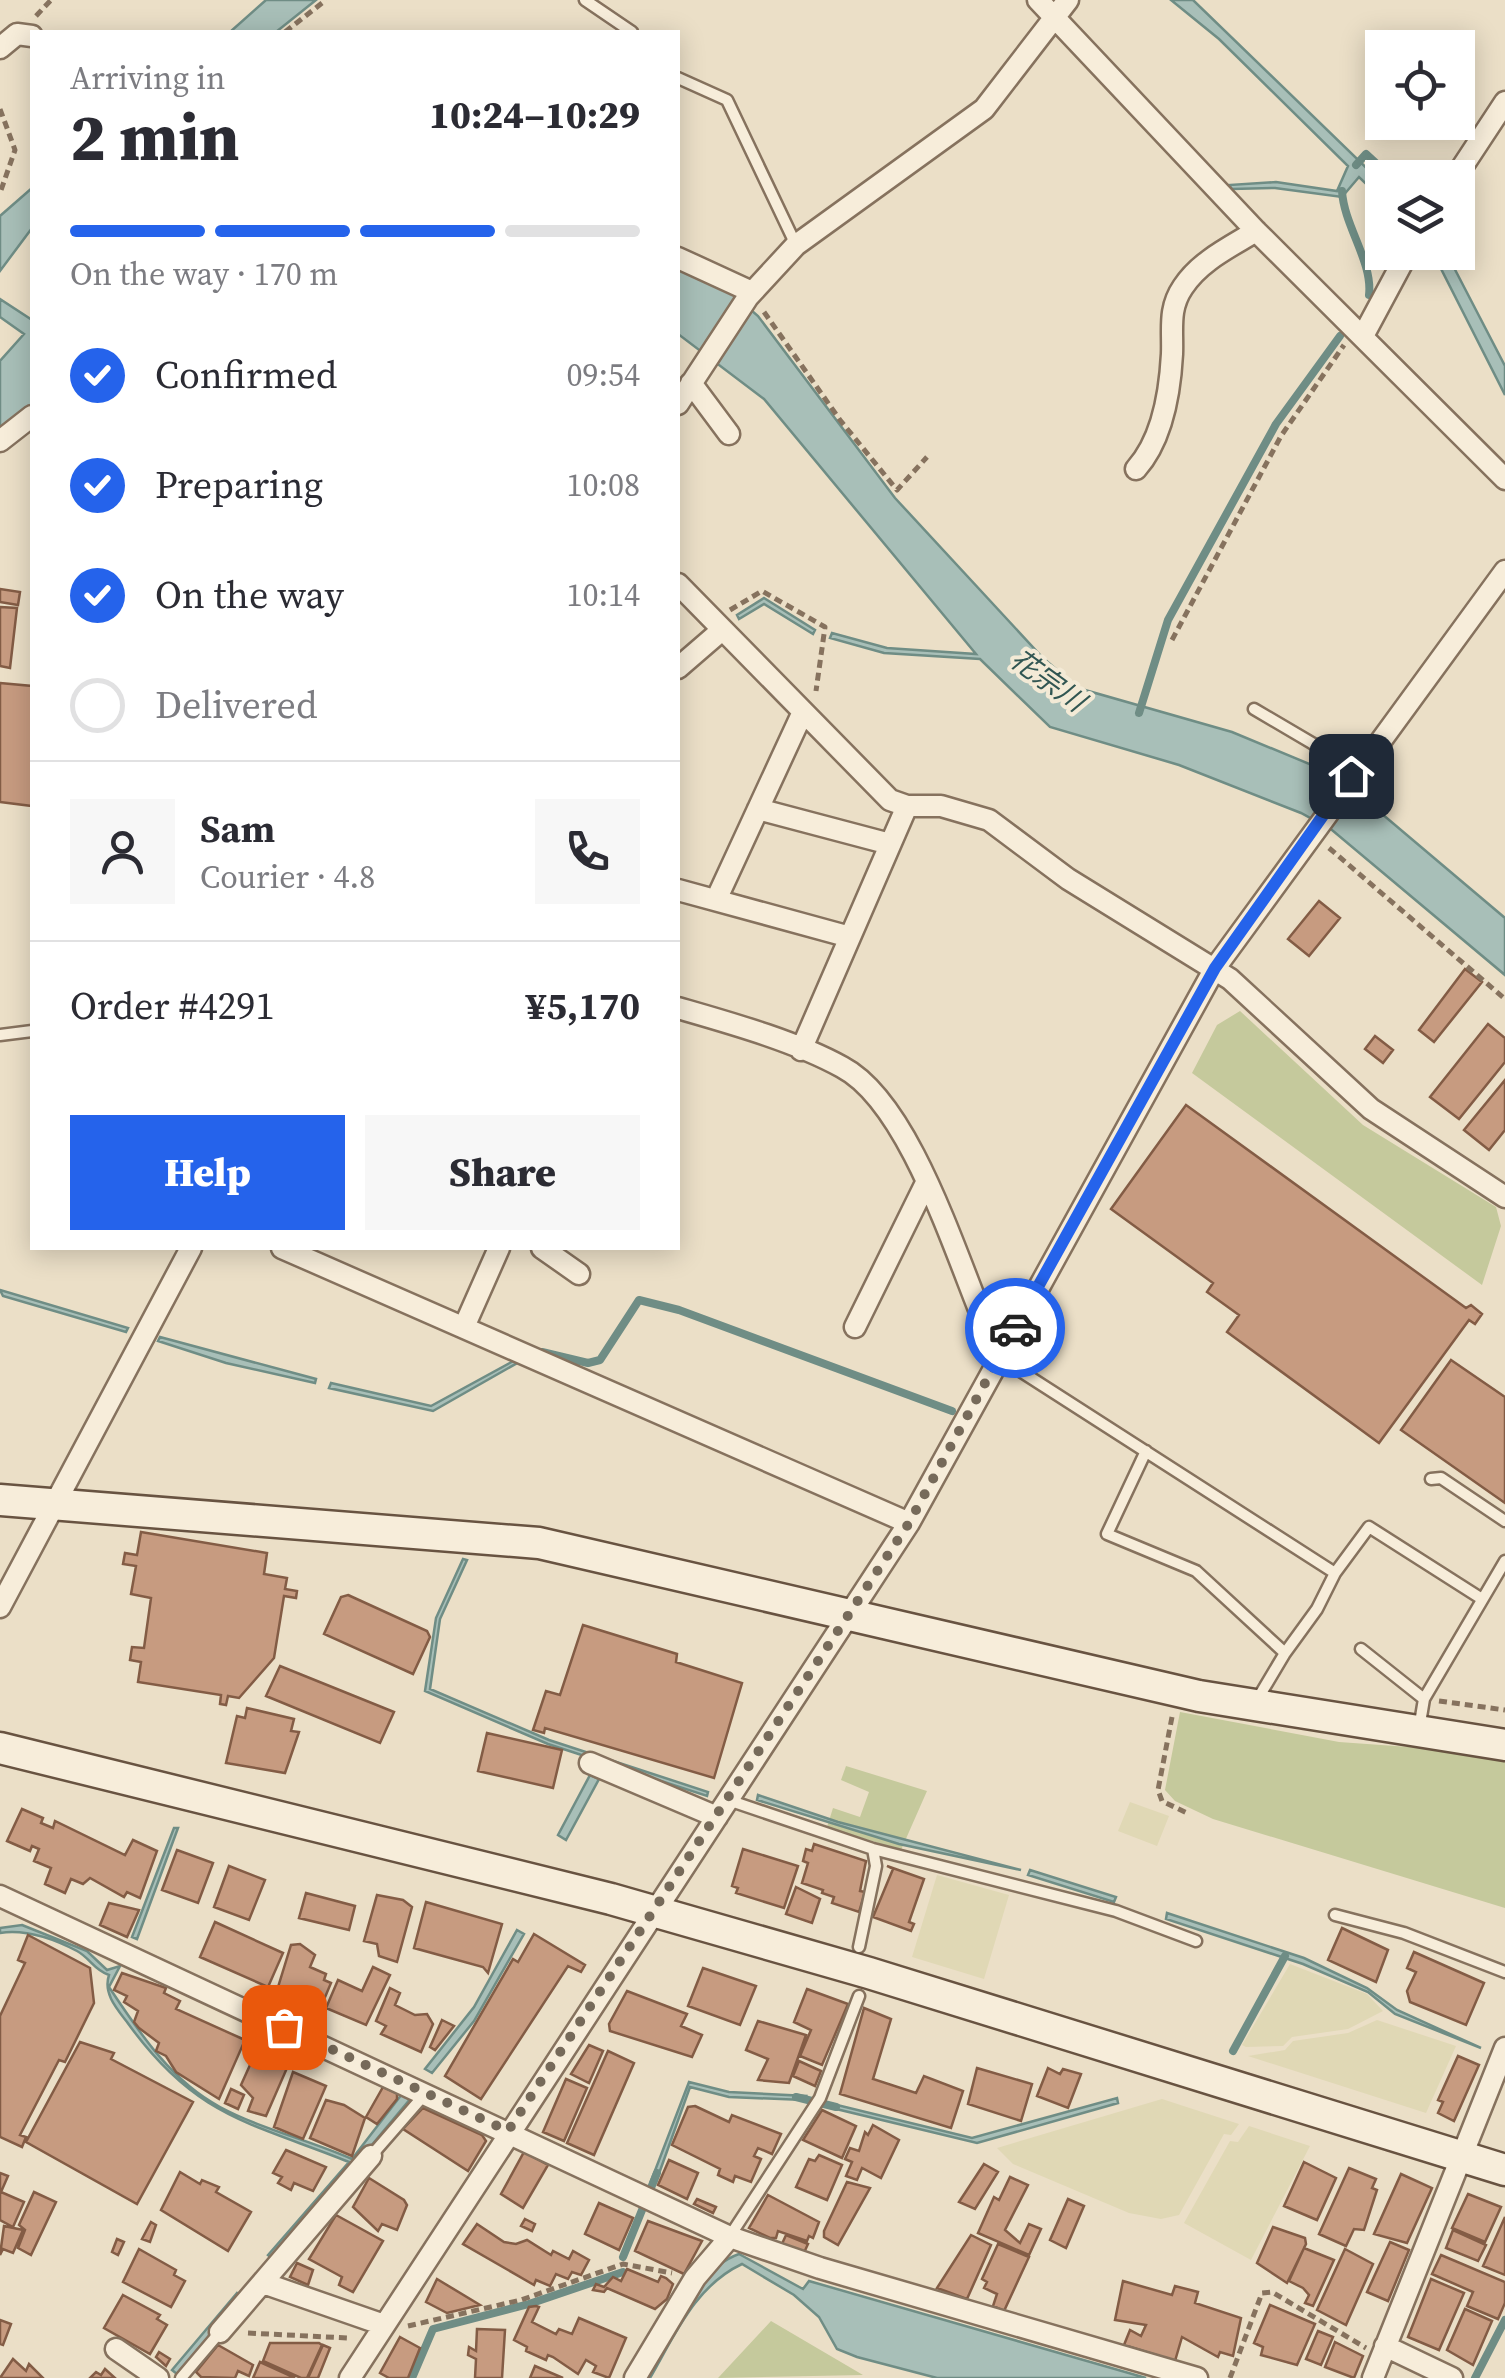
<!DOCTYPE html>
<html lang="en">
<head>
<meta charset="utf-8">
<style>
	body { margin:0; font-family:"Source Serif 4","Noto Sans JP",serif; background:#f7f7f7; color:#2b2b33; height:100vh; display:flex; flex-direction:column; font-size:38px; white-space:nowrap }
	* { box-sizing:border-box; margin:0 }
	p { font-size:32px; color:#7c7c81 }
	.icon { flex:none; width:55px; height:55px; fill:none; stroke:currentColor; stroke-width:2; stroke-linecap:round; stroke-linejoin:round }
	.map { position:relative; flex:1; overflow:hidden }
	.sheet { position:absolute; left:30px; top:30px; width:650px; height:1220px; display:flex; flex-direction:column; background:#fff; border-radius:0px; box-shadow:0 5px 25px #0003 }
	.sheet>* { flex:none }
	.fabs { position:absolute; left:1365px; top:30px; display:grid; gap:20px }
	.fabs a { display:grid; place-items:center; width:110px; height:110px; border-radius:0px; background:#fff; box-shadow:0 5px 25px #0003; font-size:50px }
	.pin { position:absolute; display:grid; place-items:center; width:85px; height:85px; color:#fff; margin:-42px; border-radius:20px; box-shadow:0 5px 15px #0006 }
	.courier { position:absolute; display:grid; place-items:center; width:100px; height:100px; margin:-50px; border:8px solid #2563eb; border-radius:50%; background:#fff; color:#222; box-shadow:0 2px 12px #0007 }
	.summary em { font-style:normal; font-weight:800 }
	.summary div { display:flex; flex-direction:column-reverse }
	.summary { display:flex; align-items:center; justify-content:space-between; height:170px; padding:0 40px }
	h1 { font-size:65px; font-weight:800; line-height:75px }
	.bar { display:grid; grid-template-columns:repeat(4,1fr); gap:15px 10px; align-content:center; height:120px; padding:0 40px }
	.bar i { height:12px; border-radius:8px; background:#e1e1e2 }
	.bar .current { background:#2563eb }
	.bar p { grid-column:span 4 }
	.line { display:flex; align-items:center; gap:25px; padding:0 40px; border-top:2px solid #e1e1e2 }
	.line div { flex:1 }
	.round { display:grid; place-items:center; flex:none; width:105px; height:105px; border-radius:0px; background:#f7f7f7 }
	ol { padding:0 40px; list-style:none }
	li { display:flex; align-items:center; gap:30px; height:110px }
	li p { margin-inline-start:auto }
	li .icon { padding:10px; border-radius:50%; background:#2563eb; color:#fff; stroke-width:4 }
	li:last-child { color:#7c7c81 }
	li i { width:55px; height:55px; border:5px solid #e1e1e2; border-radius:50% }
	.primary-button { display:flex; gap:20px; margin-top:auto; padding:20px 40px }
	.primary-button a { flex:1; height:115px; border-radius:0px; background:#2563eb; color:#fff; font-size:40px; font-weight:800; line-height:115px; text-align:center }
	.primary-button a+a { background:#f7f7f7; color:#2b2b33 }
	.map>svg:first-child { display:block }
	.farmland { fill:#e0d8b5 }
	.green { fill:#c5c99c }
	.water { fill:#a8bfb8; stroke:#6f8d85; stroke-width:2.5 }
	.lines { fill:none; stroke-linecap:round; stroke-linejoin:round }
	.stream { stroke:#6f8d85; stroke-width:8 }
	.building { fill:#c79b80; stroke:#835c45; stroke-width:2.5 }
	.lane-casing { stroke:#86725e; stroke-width:15 }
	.street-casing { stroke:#86725e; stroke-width:25 }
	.secondary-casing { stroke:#685341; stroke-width:35 }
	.path { stroke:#86725e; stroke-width:5; stroke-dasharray:8 5; stroke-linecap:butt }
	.lane { stroke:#f7edda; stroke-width:10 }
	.street { stroke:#f7edda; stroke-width:20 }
	.secondary { stroke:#f7edda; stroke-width:30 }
	.done { stroke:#766a5a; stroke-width:10; stroke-dasharray:0 18 }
	.route { stroke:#2563eb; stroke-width:12 }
	.labels { text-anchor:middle; stroke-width:8; stroke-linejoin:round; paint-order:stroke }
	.water-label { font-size:28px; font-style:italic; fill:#315652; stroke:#f3ead6 }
</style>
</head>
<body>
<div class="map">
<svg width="1505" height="2378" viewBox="0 0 1505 2378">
	<rect width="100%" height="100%" fill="#ebdfc7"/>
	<path class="farmland" d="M1130 1802 1169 1816 1157 1846 1118 1831Z
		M937 1875 1009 1895 984 1979 912 1957Z
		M1290 1964 1367 1994 1383 2011 1348 2029 1292 2037 1283 2046 1246 2047 1242 2045Z
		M1377 2020 1456 2046 1426 2113 1248 2056 1285 2050 1293 2041 1348 2033Z
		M1162 2099 1239 2124 1231 2135 1224 2134 1179 2215 1161 2219 1129 2213 1013 2164 997 2148Z
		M1249 2126 1310 2146 1251 2260 1184 2223 1230 2141 1238 2142Z"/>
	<path class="green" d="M1240 1011 1363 1125 1496 1207 1501 1226 1482 1285 1192 1073 1217 1025Z
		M1180 1712 1339 1742 1423 1748 1505 1762V1908L1213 1819 1175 1801 1165 1790Z
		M846 1766 927 1791 901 1850 827 1827 833 1808 860 1817 869 1792 841 1780Z
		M771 2321 863 2375 718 2378Z"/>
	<path class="water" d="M266 0H316L276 32H230Z
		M1171 0H1193L1382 183V199L1359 177 1342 197 1275 188 1232 189 1229 185 1276 182 1337 191 1348 166 1219 39Z
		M32 188V228L0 271V216Z
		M1433 253H1446L1449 258 1505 366V395Z
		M678 268 728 290 758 316 895 498 1043 658 1078 688 1232 732 1336 775 1505 918V975L1332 830 1301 813 1179 765 1050 727 980 659 884 653 830 638 832 633 887 648 976 654 764 399 678 334Z
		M0 299 32 320V408L0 431V361L24 334 0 317Z
		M764 598 815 630 813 634 764 604 739 619 737 615Z
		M0 1290 128 1328 126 1332 3 1296Z
		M160 1337 316 1379 315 1383 226 1363 158 1341Z
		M517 1359 519 1362 433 1411 329 1388 331 1383 431 1406Z
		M463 1559 467 1560 440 1619 430 1689 549 1740 708 1792 707 1796 548 1744 425 1691 436 1618Z
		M590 1775 599 1779 566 1840 558 1835Z
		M758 1795 838 1822 1021 1870 899 1844 757 1800Z
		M174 1828H178L137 1939 132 1937Z
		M1030 1870 1116 1897 1114 1902 1028 1875Z
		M1167 1913 1304 1958 1367 1988 1397 2010 1481 2048 1395 2014 1368 1992 1303 1964 1166 1919Z
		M22 1925 87 1951 107 1970 120 1966 109 1987C139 2032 171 2081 220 2107 261 2129 309 2140 352 2159L402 2094 411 2098 275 2261 268 2255 349 2162C249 2122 195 2117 127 2022 116 2008 103 1993 109 1975 94 1970 90 1958 77 1951 54 1939 26 1929 0 1933V1928Z
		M517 1930 524 1934 474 2021 432 2073 425 2069 474 2007Z
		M689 2082 729 2092 806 2096 804 2100 729 2097 690 2087 656 2182 651 2181Z
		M1117 2098 1118 2103 977 2143 828 2107 829 2103 972 2138Z
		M739 2254 803 2289 809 2281 1146 2378H937L857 2357 837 2349 819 2317 794 2295 742 2264C695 2286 675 2335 650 2378H644C667 2339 693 2270 739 2254Z
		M237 2293 243 2298 177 2374 172 2370Z"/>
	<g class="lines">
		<path class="stream" d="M1356 165 1366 154 1392 178
			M1342 191C1344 226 1373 262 1369 295
			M1139 713 1168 620 1276 424 1340 336
			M542 1352 588 1363 600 1360 639 1300 679 1310 952 1411
			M1233 2051 1285 1956
			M796 2097 836 2107
			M623 2257 657 2173
			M412 2378 433 2329 529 2304 623 2272
			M1475 2378 1505 2320"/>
	</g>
	<path class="building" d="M0 589 20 592 18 605 0 602Z
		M0 607 17 608 10 668 0 666Z
		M0 683 32 686V806L0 802Z
		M1319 901 1340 918 1309 956 1288 939Z
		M1465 969 1482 982 1434 1042 1419 1030Z
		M1488 1024 1505 1038V1062L1459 1119 1430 1097Z
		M1375 1036 1393 1050 1383 1063 1365 1049Z
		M1505 1080V1130L1489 1150 1464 1130Z
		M1186 1105 1466 1308 1471 1305 1482 1314 1475 1324 1469 1320 1379 1443 1227 1332 1239 1315 1207 1292 1213 1283 1111 1209Z
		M1451 1360 1505 1397V1503L1401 1430Z
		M141 1532 267 1553 264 1574 287 1578 285 1589 297 1591 296 1598 284 1596 274 1658 239 1698 228 1696 226 1705 220 1704 221 1695 138 1682 141 1662 130 1660 132 1647 144 1648 151 1598 131 1594 136 1566 123 1564 125 1553 137 1555Z
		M348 1595 427 1631 430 1637 413 1674 324 1634 341 1597Z
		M583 1625 677 1654 676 1662 742 1683 714 1778 545 1728 544 1733 533 1730 546 1691 560 1695Z
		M280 1666 394 1712 380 1743 266 1696Z
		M247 1708 294 1719 291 1731 299 1732 285 1773 226 1763 237 1716 245 1718Z
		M487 1733 562 1750 553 1788 478 1771Z
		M22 1809 43 1818 41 1823 53 1828 55 1821 125 1855 133 1840 157 1851 140 1898 127 1892 124 1897 90 1878 83 1884 71 1879 65 1893 45 1884 51 1868 34 1861 39 1849 32 1846 30 1851 7 1841Z
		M814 1844 866 1861 860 1891 865 1892 859 1912 832 1903 834 1897 822 1893 823 1890 802 1883 808 1863 803 1861 806 1849 812 1851Z
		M743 1849 798 1866 784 1908 736 1893 738 1888 732 1886Z
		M177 1850 213 1863 198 1903 162 1890Z
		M229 1866 265 1880 249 1920 214 1907Z
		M887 1866 924 1879 909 1922 914 1924 911 1931 873 1917 893 1869Z
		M796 1887 820 1899 812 1923 786 1914Z
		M306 1893 355 1906 349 1930 299 1918Z
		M377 1895 403 1900 412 1907 397 1962 379 1956 377 1944 364 1941Z
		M426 1902 502 1924 488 1973 483 1967 414 1948Z
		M109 1903 139 1910 127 1937 100 1925Z
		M215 1922 283 1953 268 1987 200 1957Z
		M1342 1928 1388 1950 1376 1982 1328 1960Z
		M534 1934 585 1965 581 1972 568 1966 481 2099 445 2076 513 1959 518 1962Z
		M28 1935 90 1968 94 2003 65 2062 59 2060 20 2135 26 2137 22 2147 0 2137V2016L25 1963 18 1960Z
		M300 1944 315 1955 310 1967 326 1974 324 1980 331 1983 312 2028 306 2025 311 2013 275 1997 291 1945Z
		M1414 1952 1484 1983 1466 2025 1410 2002 1407 1991 1416 1972 1407 1968Z
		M373 1967 390 1975 366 2025 326 2008 338 1980 362 1991Z
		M703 1968 756 1986 740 2025 688 2006Z
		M122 1973 166 1988 164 1993 180 2001 176 2009 245 2040 219 2099 176 2072 166 2056 156 2051 159 2043 139 2028 134 2022 138 2011 124 2002 127 1996 114 1990Z
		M390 1988 400 1993 395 2005 415 2015 427 2014 433 2024 421 2052 381 2034 386 2026 376 2021Z
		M807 1989 848 2004 822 2065 800 2056 811 2030 794 2022Z
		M627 1991 687 2014 681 2026 702 2035 692 2057 610 2031 609 2024Z
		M864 2008 891 2019 873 2079 916 2093 924 2076 963 2091 951 2128 840 2094Z
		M442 2020 454 2026 435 2050 430 2047Z
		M758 2021 806 2035 789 2083 758 2080 768 2059 746 2050Z
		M80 2042 114 2053 111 2059 193 2102 137 2204 26 2142Z
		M589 2045 603 2051 589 2083 571 2074Z
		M608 2051 634 2063 594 2155 567 2143Z
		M255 2054 287 2068 266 2116 248 2111 253 2098 241 2085Z
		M1458 2056 1479 2065 1454 2121 1438 2113 1443 2102 1438 2100Z
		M799 2061 821 2071 815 2086 793 2076Z
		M977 2068 1032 2084 1021 2121 968 2104Z
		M1048 2068 1060 2074 1063 2069 1081 2074 1068 2108 1037 2096Z
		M293 2072 326 2086 303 2139 274 2127Z
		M566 2079 587 2088 564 2141 543 2132Z
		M383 2087 397 2093V2099L377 2124 366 2117Z
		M231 2089 244 2095 238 2109 225 2103Z
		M326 2100 344 2105 365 2118 352 2156 310 2138Z
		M695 2106 729 2122 732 2115 781 2134 772 2154 758 2148 754 2156 761 2159 751 2182 735 2176 733 2182 718 2175 720 2169 672 2145 688 2107Z
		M423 2108 482 2135 486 2141 468 2171 403 2129Z
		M822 2110 856 2126 842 2158 803 2140Z
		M873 2125 899 2140 881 2178 862 2168 857 2180 846 2176 852 2162 845 2159 850 2148 859 2151 865 2132 868 2135Z
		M286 2150 326 2167 313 2191 294 2183 291 2190 278 2183 282 2177 273 2173Z
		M524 2152 548 2165 523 2208 501 2194Z
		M819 2155 842 2165 827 2200 796 2187 809 2159 815 2161Z
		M669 2160 698 2173 687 2199 658 2185Z
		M1304 2162 1336 2178 1317 2220 1284 2206Z
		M984 2164 998 2172 975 2209 959 2202Z
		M1349 2168 1376 2179 1372 2188 1377 2190 1364 2230 1354 2229 1346 2246 1319 2234Z
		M180 2172 200 2184 202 2180 219 2187 216 2192 251 2212 228 2251 161 2210Z
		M0 2173 8 2176 1 2192 24 2202 13 2227 0 2220Z
		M1401 2174 1432 2188 1407 2243 1374 2234Z
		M1010 2177 1028 2185 1005 2230 1020 2243 1029 2224 1041 2229 1029 2255 978 2233 994 2197 999 2200Z
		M369 2178 404 2200 407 2205 397 2230 382 2224 378 2231 353 2207Z
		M847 2182 870 2188 838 2245 824 2237V2231Z
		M34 2192 56 2202 31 2255 18 2248 25 2230 19 2225Z
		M1468 2194 1501 2207 1485 2242 1452 2228Z
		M768 2195 819 2222 813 2238 809 2236 807 2241 778 2231 776 2238H770L749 2228Z
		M697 2199 716 2207 713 2213 694 2204Z
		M1068 2199 1084 2206 1066 2248 1050 2240Z
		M599 2203 633 2218 619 2250 585 2234Z
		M336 2215 383 2241 353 2292 339 2285 342 2277 309 2259Z
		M1505 2217V2275L1483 2266Z
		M525 2219 535 2224 532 2231 521 2226Z
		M648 2221 702 2241 684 2274 635 2251Z
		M151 2222 156 2225 150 2242 142 2239Z
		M477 2224 504 2242 516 2244 527 2240 551 2255 553 2251 569 2259 573 2251 589 2260 581 2275 572 2272 568 2279 556 2274 550 2286 536 2280 534 2285 463 2244Z
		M4 2226 23 2230 13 2253 3 2249 0 2255Z
		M1273 2227 1305 2238 1306 2244 1287 2283 1257 2263Z
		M1453 2230 1486 2245 1478 2261 1446 2248Z
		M786 2235 808 2244 803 2255 781 2246Z
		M971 2235 991 2245 967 2299 937 2288Z
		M117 2239 124 2242 118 2255 112 2252Z
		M1390 2242 1409 2250 1388 2301 1367 2292Z
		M998 2244 1029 2257 1004 2311 993 2306 997 2294 984 2288 987 2282 982 2279Z
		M1304 2248 1334 2260 1313 2306 1305 2303 1309 2295 1303 2288 1289 2281Z
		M139 2249 176 2270 174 2275 185 2281 171 2307 123 2282Z
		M1345 2249 1373 2264 1346 2325 1317 2310Z
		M1441 2255 1505 2282V2303L1498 2319 1467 2306 1473 2292 1432 2274Z
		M297 2263 313 2270 308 2285 290 2277Z
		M627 2269 658 2282 661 2276 666 2278 673 2284 667 2299 655 2309 607 2288 604 2292 593 2290 596 2284 604 2287 613 2277 621 2281Z
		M437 2279 480 2305 447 2313 426 2302Z
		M1431 2279 1464 2293 1439 2350 1408 2337Z
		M1123 2281 1172 2295 1175 2286 1198 2292 1195 2303 1241 2318 1233 2356 1220 2352 1218 2357 1182 2337 1175 2361 1124 2345 1130 2330 1141 2336 1146 2325 1115 2320Z
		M123 2295 160 2315 157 2319 167 2325 150 2354 104 2328Z
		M1270 2305 1315 2324 1297 2365 1261 2355 1263 2347 1254 2343Z
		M536 2306 539 2307 532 2322 556 2334 559 2329 572 2334 579 2318 626 2338 609 2378 593 2372 596 2366 586 2360 578 2374 553 2357 548 2355 546 2360 526 2351 527 2347 514 2340 529 2307Z
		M1465 2309 1492 2321 1473 2365 1447 2350Z
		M0 2320 11 2324 3 2345 0 2344Z
		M477 2329 505 2330 502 2378H475L476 2359 468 2355 469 2347 476 2351Z
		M1318 2331 1333 2337 1321 2365 1306 2359Z
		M400 2337 420 2348 408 2378H389L380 2373Z
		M1335 2342 1363 2356 1354 2378 1325 2367Z
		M270 2343H319L322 2345 307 2378H301L263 2361Z
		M218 2345 253 2365 249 2376 238 2371 235 2378 201 2377 196 2372Z
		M323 2345 330 2348 318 2378H308Z
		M159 2352 170 2359 166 2366 156 2357Z
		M13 2359 26 2371 29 2364 43 2378H0Z
		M260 2362 295 2378H253Z
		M535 2366 563 2378H530Z
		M105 2369 115 2378H90L96 2372 101 2375Z"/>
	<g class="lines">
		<defs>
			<path id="lane" d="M585 0 632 32
				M678 78 727 100 796 245
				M1254 709 1356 769
				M0 1035 32 1031
				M1000 1358 1335 1573 1369 1527 1482 1599
				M1146 1451 1107 1534 1196 1571 1285 1653 1257 1700
				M1431 1479 1441 1478 1505 1521
				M1361 1649 1424 1699
				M1285 1653 1317 1609 1335 1573
				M1419 1729 1424 1699 1505 1561
				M728 1800 873 1849 1116 1911 1196 1941
				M1335 1915 1404 1933 1505 1972
				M859 1947 876 1866 873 1849
				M371 2156 425 2094
				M730 2236 820 2098 859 1996
				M181 2378 220 2332"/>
			<path id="street" d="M1038 0 1256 231 1505 479
				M0 48 17 34 32 36
				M1455 178 1505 102
				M678 258 752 292
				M1363 336 1408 252
				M691 383 729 434
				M678 404 748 297 796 245 984 109 1068 0
				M0 441 32 416
				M1136 469C1162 440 1170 392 1172 354 1173 329 1168 309 1183 287 1200 261 1230 247 1256 231
				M678 584 890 800 907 806H941L989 820 1068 879 1230 979 1371 1109 1505 1197
				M678 668 722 630
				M758 809 890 844
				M678 890 850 937
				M716 900 802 714
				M678 1008C730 1023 795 1041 842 1067 916 1106 963 1282 999 1357
				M801 1050 907 806
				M282 1248 909 1523
				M542 1248 579 1274
				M464 1327 499 1248
				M855 1327 925 1185
				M0 1607 191 1248
				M590 1763 717 1817
				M0 1896 730 2237 820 2268 1197 2378
				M266 2284 384 2325
				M220 2332 371 2156
				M1385 2346 1452 2378
				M116 2349 158 2378
				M350 2378 909 1523 1215 968 1505 571
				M635 2378 695 2278 730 2237
				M1373 2378 1505 2048"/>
			<path id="secondary" d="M0 1500 539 1543 1199 1696 1505 1745
				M0 1748 611 1899 869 1973 1505 2170"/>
		</defs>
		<use href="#lane" class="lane-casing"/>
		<use href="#street" class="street-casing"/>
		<use href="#secondary" class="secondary-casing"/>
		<path class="path" d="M36 16 51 0
			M285 32 326 0
			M0 109 15 150 0 193
			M764 312 840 420 897 490 927 457
			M730 610 762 591 825 627 816 691
			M1172 640 1281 436 1344 345
			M1329 848 1505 999
			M1439 1701 1505 1710
			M1172 1717 1158 1790 1162 1801 1189 1814
			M408 2326 521 2300 623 2264 672 2273
			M248 2333 347 2338
			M1230 2378 1262 2293 1272 2292 1366 2348"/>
		<use href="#lane" class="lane"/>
		<use href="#street" class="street"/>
		<use href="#secondary" class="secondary"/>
	</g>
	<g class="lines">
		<path class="done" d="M284 2027 508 2131 909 1523 1015 1328"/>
		<path class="route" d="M1015 1328 1215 968 1351 776"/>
	</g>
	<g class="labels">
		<g class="water-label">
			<text transform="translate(1048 680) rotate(36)" y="10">花宗川</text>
		</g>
	</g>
</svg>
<div class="fabs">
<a><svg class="icon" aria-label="locate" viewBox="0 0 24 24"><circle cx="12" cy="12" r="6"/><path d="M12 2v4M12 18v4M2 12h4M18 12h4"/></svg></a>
<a><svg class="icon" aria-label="layers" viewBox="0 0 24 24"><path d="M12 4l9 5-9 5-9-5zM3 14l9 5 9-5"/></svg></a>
</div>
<div class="pin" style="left:284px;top:2027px;background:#ea580c"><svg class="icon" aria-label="bag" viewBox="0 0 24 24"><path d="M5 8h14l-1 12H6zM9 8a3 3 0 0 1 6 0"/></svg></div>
<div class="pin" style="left:1351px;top:776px;background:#1f2937"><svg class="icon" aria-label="home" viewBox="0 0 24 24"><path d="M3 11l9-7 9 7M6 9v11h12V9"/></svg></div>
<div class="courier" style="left:1015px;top:1328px"><svg class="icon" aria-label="car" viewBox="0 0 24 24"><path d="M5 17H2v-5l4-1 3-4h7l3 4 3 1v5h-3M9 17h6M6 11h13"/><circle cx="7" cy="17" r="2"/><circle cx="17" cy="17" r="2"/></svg></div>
<section class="sheet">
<div class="summary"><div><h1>2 min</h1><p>Arriving in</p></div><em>10:24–10:29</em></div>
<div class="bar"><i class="current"></i><i class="current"></i><i class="current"></i><i></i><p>On the way · 170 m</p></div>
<ol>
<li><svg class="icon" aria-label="check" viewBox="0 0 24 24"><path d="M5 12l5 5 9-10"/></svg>Confirmed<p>09:54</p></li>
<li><svg class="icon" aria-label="check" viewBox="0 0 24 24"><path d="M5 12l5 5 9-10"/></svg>Preparing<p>10:08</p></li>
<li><svg class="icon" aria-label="check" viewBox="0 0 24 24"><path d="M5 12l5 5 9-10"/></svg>On the way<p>10:14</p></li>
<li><i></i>Delivered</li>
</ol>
<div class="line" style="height:180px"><a class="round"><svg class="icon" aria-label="person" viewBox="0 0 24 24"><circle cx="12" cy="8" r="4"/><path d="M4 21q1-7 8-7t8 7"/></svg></a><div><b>Sam</b><p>Courier · 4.8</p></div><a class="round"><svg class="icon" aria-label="phone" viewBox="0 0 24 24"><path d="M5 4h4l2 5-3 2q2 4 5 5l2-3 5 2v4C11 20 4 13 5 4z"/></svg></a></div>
<div class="line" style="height:130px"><div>Order #4291</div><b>¥5,170</b></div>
<div class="primary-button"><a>Help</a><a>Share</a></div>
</section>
</div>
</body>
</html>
